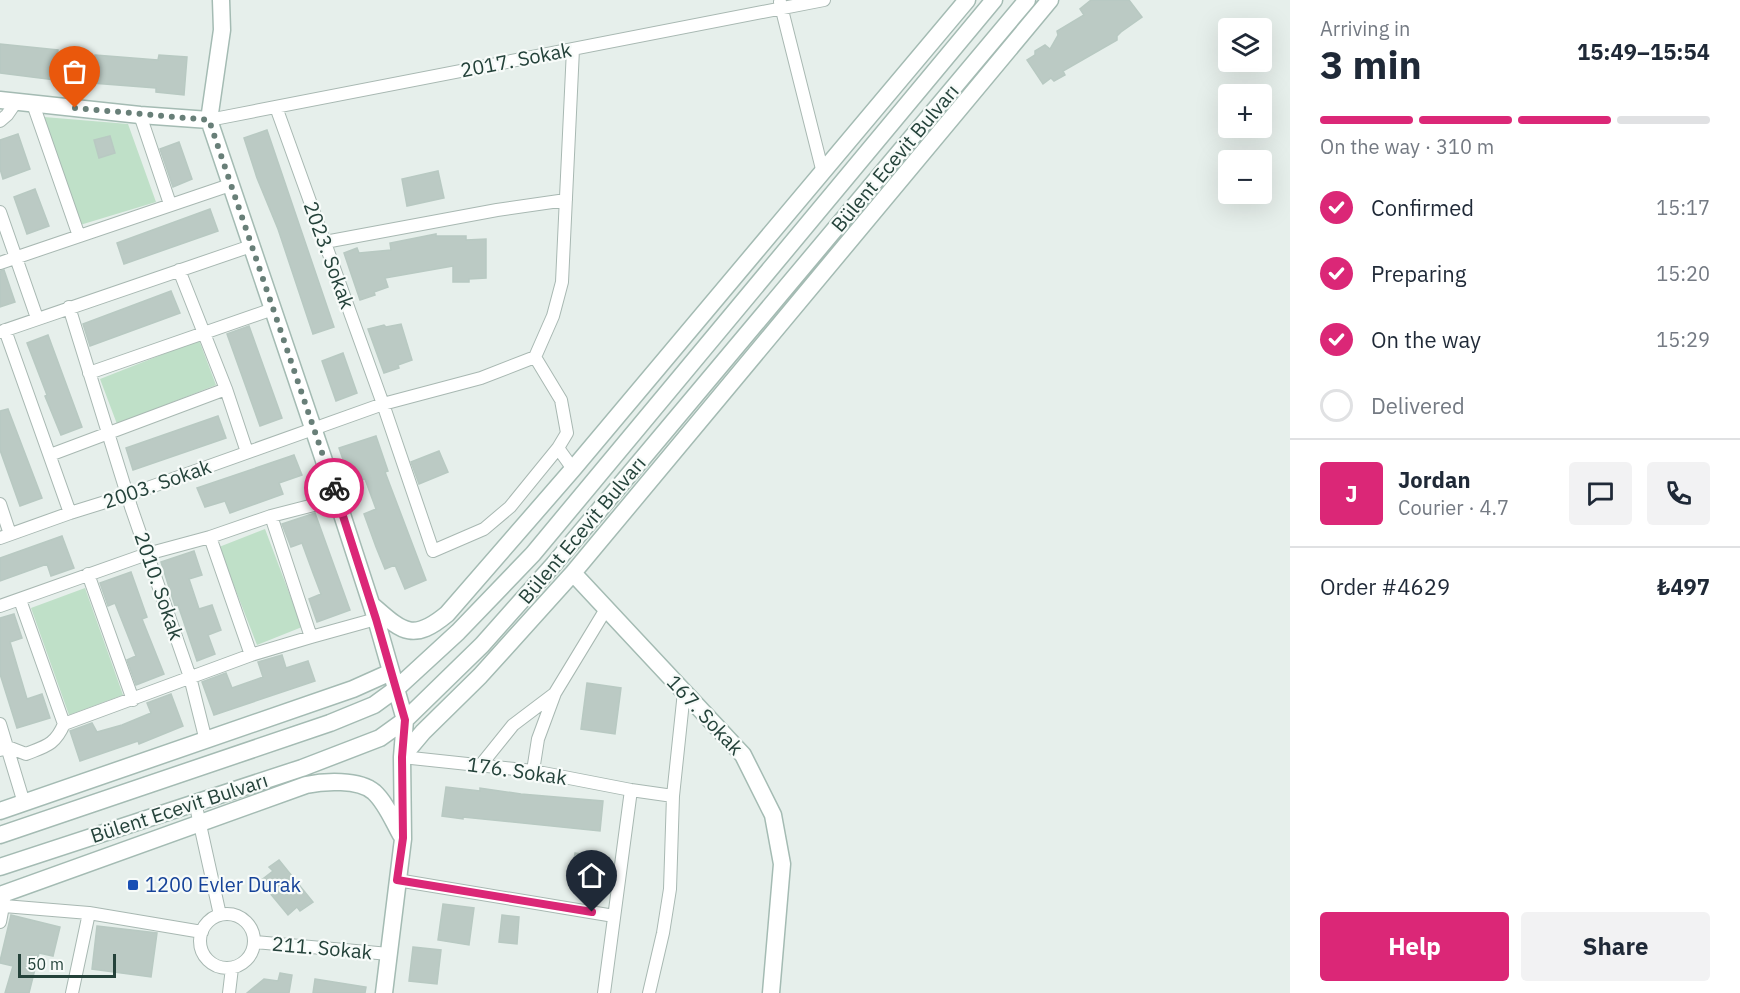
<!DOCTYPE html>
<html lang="en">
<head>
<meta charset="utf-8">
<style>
	body { margin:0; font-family:"IBM Plex Sans",sans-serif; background:#f2f2f3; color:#1f2937; height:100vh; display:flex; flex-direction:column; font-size:22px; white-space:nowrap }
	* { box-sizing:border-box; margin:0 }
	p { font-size:20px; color:#747a83 }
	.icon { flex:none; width:33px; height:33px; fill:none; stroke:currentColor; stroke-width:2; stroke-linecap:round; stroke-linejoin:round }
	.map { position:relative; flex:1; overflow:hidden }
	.side { display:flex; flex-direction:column; background:#fff; width:450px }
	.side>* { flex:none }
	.controls { position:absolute; left:1218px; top:18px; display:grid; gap:12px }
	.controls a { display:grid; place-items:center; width:54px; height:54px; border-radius:6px; background:#fff; box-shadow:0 6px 24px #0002; font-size:30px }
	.scale { position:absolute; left:18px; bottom:15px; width:98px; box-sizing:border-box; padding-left:6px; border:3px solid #24423a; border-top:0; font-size:16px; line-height:21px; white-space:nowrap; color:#24423a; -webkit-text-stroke:4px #f7fbf9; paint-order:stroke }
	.pin { position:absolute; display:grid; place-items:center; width:51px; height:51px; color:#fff; margin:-62px -26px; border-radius:50% 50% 50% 0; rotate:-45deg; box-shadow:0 0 6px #0007 }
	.pin .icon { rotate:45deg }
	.courier { position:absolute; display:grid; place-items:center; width:60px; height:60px; margin:-30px; border:4px solid #db2777; border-radius:50%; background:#fff; color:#222; box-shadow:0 2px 8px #0007 }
	.overview em { font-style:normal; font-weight:800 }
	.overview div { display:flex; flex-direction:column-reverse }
	.overview { display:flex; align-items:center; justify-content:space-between; height:102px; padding:0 30px }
	h1 { font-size:39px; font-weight:800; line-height:45px }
	.bar { display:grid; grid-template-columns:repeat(4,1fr); gap:9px 6px; align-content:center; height:72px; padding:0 30px }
	.bar i { height:8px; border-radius:4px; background:#e0e1e3 }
	.bar .selected { background:#db2777 }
	.bar p { grid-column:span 4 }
	.line { display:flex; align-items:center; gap:15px; padding:0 30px; border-top:2px solid #e0e1e3 }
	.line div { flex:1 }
	.round { display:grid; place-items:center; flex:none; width:63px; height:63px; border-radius:6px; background:#f2f2f3 }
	ol { padding:0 30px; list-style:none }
	li { display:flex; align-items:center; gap:18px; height:66px }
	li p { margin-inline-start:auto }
	li .icon { padding:6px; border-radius:50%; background:#db2777; color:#fff; stroke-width:4 }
	li:last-child { color:#747a83 }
	li i { width:33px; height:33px; border:3px solid #e0e1e3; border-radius:50% }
	.cta { display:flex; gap:12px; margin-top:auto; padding:12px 30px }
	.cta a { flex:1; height:69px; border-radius:6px; background:#db2777; color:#fff; font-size:24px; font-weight:800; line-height:69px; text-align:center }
	.cta a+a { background:#f2f2f3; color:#1f2937 }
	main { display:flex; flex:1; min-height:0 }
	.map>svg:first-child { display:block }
	.green { fill:#bfe0c8 }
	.building { fill:#bbcac4; stroke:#b8c9c2; stroke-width:1.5 }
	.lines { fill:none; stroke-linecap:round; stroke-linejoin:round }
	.street-casing { stroke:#a8b8b2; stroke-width:14 }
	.secondary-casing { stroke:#a4bbb3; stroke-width:19 }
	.street { stroke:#fff; stroke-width:12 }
	.secondary { stroke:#fff; stroke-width:16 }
	.done { stroke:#687f78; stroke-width:6; stroke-dasharray:0 10.8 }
	.route { stroke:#db2777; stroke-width:8 }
	.transit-dot { fill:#1a4fb4; stroke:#f7fbf9; stroke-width:2 }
	.labels { text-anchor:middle; stroke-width:4.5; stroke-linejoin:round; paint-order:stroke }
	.street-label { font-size:20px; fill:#24423a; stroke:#f7fbf9 }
	.transit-label { font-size:20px; fill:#164399; stroke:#f7fbf9; text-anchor:start }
</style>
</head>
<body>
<main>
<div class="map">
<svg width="1290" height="993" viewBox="0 0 1290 993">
	<rect width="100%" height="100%" fill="#e6efeb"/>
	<path class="green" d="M44 117 128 124 156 202 80 225Z
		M199 340 216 385 117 424 100 379Z
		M265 529 302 627 257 645 219 547Z
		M85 588 123 695 69 715 31 608Z"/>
	<path class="building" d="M1091 0H1129L1142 17 1121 32 1117 36V40L1063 71 1065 75 1054 81 1051 78 1043 84 1027 60 1035 55V51L1045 45 1050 49 1058 35 1057 31 1084 15 1080 9Z
		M0 44 58 50 55 80 0 73Z
		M95 55 158 60 159 55 187 57 184 95 156 92V88L92 83Z
		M267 130 334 327 313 334 278 229 257 178 244 138Z
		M18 134 30 169 3 179 0 169V140Z
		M110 136 115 153 99 158 94 140Z
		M179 142 192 179 173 187 160 149Z
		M438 171 444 198 407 206 402 179Z
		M35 189 49 226 27 234 14 197Z
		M210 209 218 231 124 264 117 243Z
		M436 234V236H466V240L486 239V278L469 279V282H453V266L385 278 388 287 374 292 375 295 360 300 344 253 357 248 359 253 391 250 390 243Z
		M4 270 15 302 0 307V271Z
		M171 291 180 313 90 346 83 324Z
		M401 324 412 360 398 365 399 368 384 373 368 329 384 325 386 327Z
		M249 326 282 418 260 426 227 334Z
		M48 335 82 427 61 435 45 396 47 395 27 343Z
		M343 353 357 393 336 401 322 361Z
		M8 409 42 498 20 506 0 450V411Z
		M218 416 226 438 133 470 126 448Z
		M376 436 388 471 385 472 426 580 405 589 395 565 385 569 376 547 364 514 376 509 365 479 351 483 339 448Z
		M439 451 448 472 419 484 411 462Z
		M294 455 302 475 279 483 283 494 230 513 225 501 205 507 197 488Z
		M315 513 350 610 317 622 309 599 321 594 313 573 302 543 291 547 282 524Z
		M62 536 74 568 51 576 47 564 0 581V558Z
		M194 551 202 575 189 579 199 609 212 605 221 630 208 635 215 654 197 661 178 605 175 606 161 562Z
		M131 572 147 617 142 619 164 674 136 685 127 660 136 656 115 603 108 606 100 583Z
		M14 614 22 638 10 642 27 699 42 694 50 718 17 728 0 674V618Z
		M282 655 286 668 308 661 315 681 214 715 202 682 226 673 232 688 263 677 258 662Z
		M587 683 621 688 615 734 581 729Z
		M171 694 183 726 139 744 138 741 80 761 70 731 92 723 97 732 122 725 151 713 147 703Z
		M446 787 480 791V788L521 794 603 801 600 831 463 817V819L442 816Z
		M575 853 603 857 598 892 570 888Z
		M279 860 313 902 300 911 297 907 288 915 260 881 273 871 269 867Z
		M443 904 474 908 469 945 438 940Z
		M11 915 60 927 53 956 39 953 29 993H5L13 966 0 963V961Z
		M502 915 519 917 517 944 499 942Z
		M97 926 157 933 151 977 92 969Z
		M413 947 441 950 437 984 409 981Z
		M280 973 292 975 289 993H247L264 979 278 981Z
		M315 979 366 987 365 993H313Z"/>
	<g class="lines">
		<defs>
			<path id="street" d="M780 2 823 173
				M33 104 79 236
				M276 107 383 404 433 551 484 529 510 507 558 448
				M140 115 170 204
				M209 120 824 0
				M0 121 7 115 16 102
				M0 212 37 318
				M325 242 497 210 566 200
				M0 263 230 185
				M179 270 226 389 247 452
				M69 307 131 507 190 677 206 741
				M5 330 70 513
				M0 332 251 246
				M535 357 553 316 562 282 573 49
				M89 373 273 309
				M50 455 226 389
				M0 504 10 534
				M271 516 311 637
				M210 537 251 655
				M0 538 70 513 128 495 383 404 481 378 535 357 561 400 567 433 558 448 573 469
				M88 574 133 700
				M20 600 64 724
				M0 606 147 554 210 537 271 516 337 499
				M0 724 24 803
				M0 750 8 747 26 754C46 746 55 745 64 724L251 655 311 637 376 619
				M402 757 533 771 631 790 673 796
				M480 766 513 725 554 694
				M533 771 538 739 555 693 606 609
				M195 802 220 915
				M397 880 614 916
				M4 906 89 913 202 932
				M200 941a27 27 0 1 1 54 0a27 27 0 1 1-54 0Z
				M0 922 4 901
				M255 942 389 954
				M72 993 89 913
				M229 993 232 968
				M604 993 631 790
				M649 993 663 933 670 889 673 796 684 692"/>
			<path id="secondary" d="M221 0 222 30 209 120 337 499 376 619 405 720 402 757 403 839 384 993
				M0 100 140 115 209 120
				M573 573 743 755 773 815 782 864 771 993
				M372 605C402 631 412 643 447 614L573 469 967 0
				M402 757 423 732 480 676 573 573 1050 0
				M0 811 353 689 391 672
				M0 835 330 723 374 705 396 689 458 632 533 554 994 0
				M0 867 302 768 380 738 405 720 482 645 554 564 1027 0
				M0 895 306 785C324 781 359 779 374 792 386 803 393 821 401 835"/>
		</defs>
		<use href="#street" class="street-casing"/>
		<use href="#secondary" class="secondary-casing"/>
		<use href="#street" class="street"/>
		<use href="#secondary" class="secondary"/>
	</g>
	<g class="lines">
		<path class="done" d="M75 108 209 120 334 488"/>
		<path class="route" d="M334 488 376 619 405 720 402 757 403 838 397 880 592 912"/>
	</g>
	<rect class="transit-dot" x="127" y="879" width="12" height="12" rx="3"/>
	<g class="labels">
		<g class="street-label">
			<text transform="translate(516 60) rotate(-11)" y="7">2017. Sokak</text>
			<text transform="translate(895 158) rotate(-50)" y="7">Bülent Ecevit Bulvarı</text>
			<text transform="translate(329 255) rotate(70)" y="7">2023. Sokak</text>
			<text transform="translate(157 484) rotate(-19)" y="7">2003. Sokak</text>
			<text transform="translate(582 530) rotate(-50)" y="7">Bülent Ecevit Bulvarı</text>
			<text transform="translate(159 586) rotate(71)" y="7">2010. Sokak</text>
			<text transform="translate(705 715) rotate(47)" y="7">167. Sokak</text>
			<text transform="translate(517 771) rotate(8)" y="7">176. Sokak</text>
			<text transform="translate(179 808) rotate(-18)" y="7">Bülent Ecevit Bulvarı</text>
			<text transform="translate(322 948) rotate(5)" y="7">211. Sokak</text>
		</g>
		<g class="transit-label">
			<text x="145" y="892">1200 Evler Durak</text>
		</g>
	</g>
</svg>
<div class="controls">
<a><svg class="icon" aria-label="layers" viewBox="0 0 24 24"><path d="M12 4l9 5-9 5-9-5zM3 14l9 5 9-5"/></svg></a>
<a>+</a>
<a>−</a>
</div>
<div class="scale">50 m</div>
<div class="pin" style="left:75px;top:108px;background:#ea580c"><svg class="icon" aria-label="bag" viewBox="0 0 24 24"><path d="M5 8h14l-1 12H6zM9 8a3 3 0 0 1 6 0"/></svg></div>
<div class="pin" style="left:592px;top:912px;background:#1f2937"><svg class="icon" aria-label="home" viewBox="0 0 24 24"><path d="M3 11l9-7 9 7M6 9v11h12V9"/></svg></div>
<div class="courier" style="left:334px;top:488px"><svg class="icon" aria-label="bike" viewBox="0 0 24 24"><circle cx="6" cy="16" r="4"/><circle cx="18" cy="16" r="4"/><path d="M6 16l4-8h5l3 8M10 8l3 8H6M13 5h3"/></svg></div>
</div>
<section class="side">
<div class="overview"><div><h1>3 min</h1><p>Arriving in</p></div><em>15:49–15:54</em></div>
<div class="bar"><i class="selected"></i><i class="selected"></i><i class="selected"></i><i></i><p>On the way · 310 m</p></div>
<ol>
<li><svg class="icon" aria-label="check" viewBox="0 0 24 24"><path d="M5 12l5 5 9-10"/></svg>Confirmed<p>15:17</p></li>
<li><svg class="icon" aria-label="check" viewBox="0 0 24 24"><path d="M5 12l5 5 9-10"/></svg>Preparing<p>15:20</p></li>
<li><svg class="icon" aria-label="check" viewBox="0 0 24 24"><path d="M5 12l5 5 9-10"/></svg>On the way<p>15:29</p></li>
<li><i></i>Delivered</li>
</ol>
<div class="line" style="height:108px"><b class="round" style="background:#db2777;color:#fff">J</b><div><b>Jordan</b><p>Courier · 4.7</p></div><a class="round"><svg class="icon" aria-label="chat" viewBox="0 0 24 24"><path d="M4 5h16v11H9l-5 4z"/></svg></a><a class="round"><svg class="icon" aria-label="phone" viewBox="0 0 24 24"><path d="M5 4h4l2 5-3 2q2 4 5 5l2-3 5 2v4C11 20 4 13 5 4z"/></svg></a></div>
<div class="line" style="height:78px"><div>Order #4629</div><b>₺497</b></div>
<div class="cta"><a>Help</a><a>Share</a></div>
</section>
</main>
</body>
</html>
